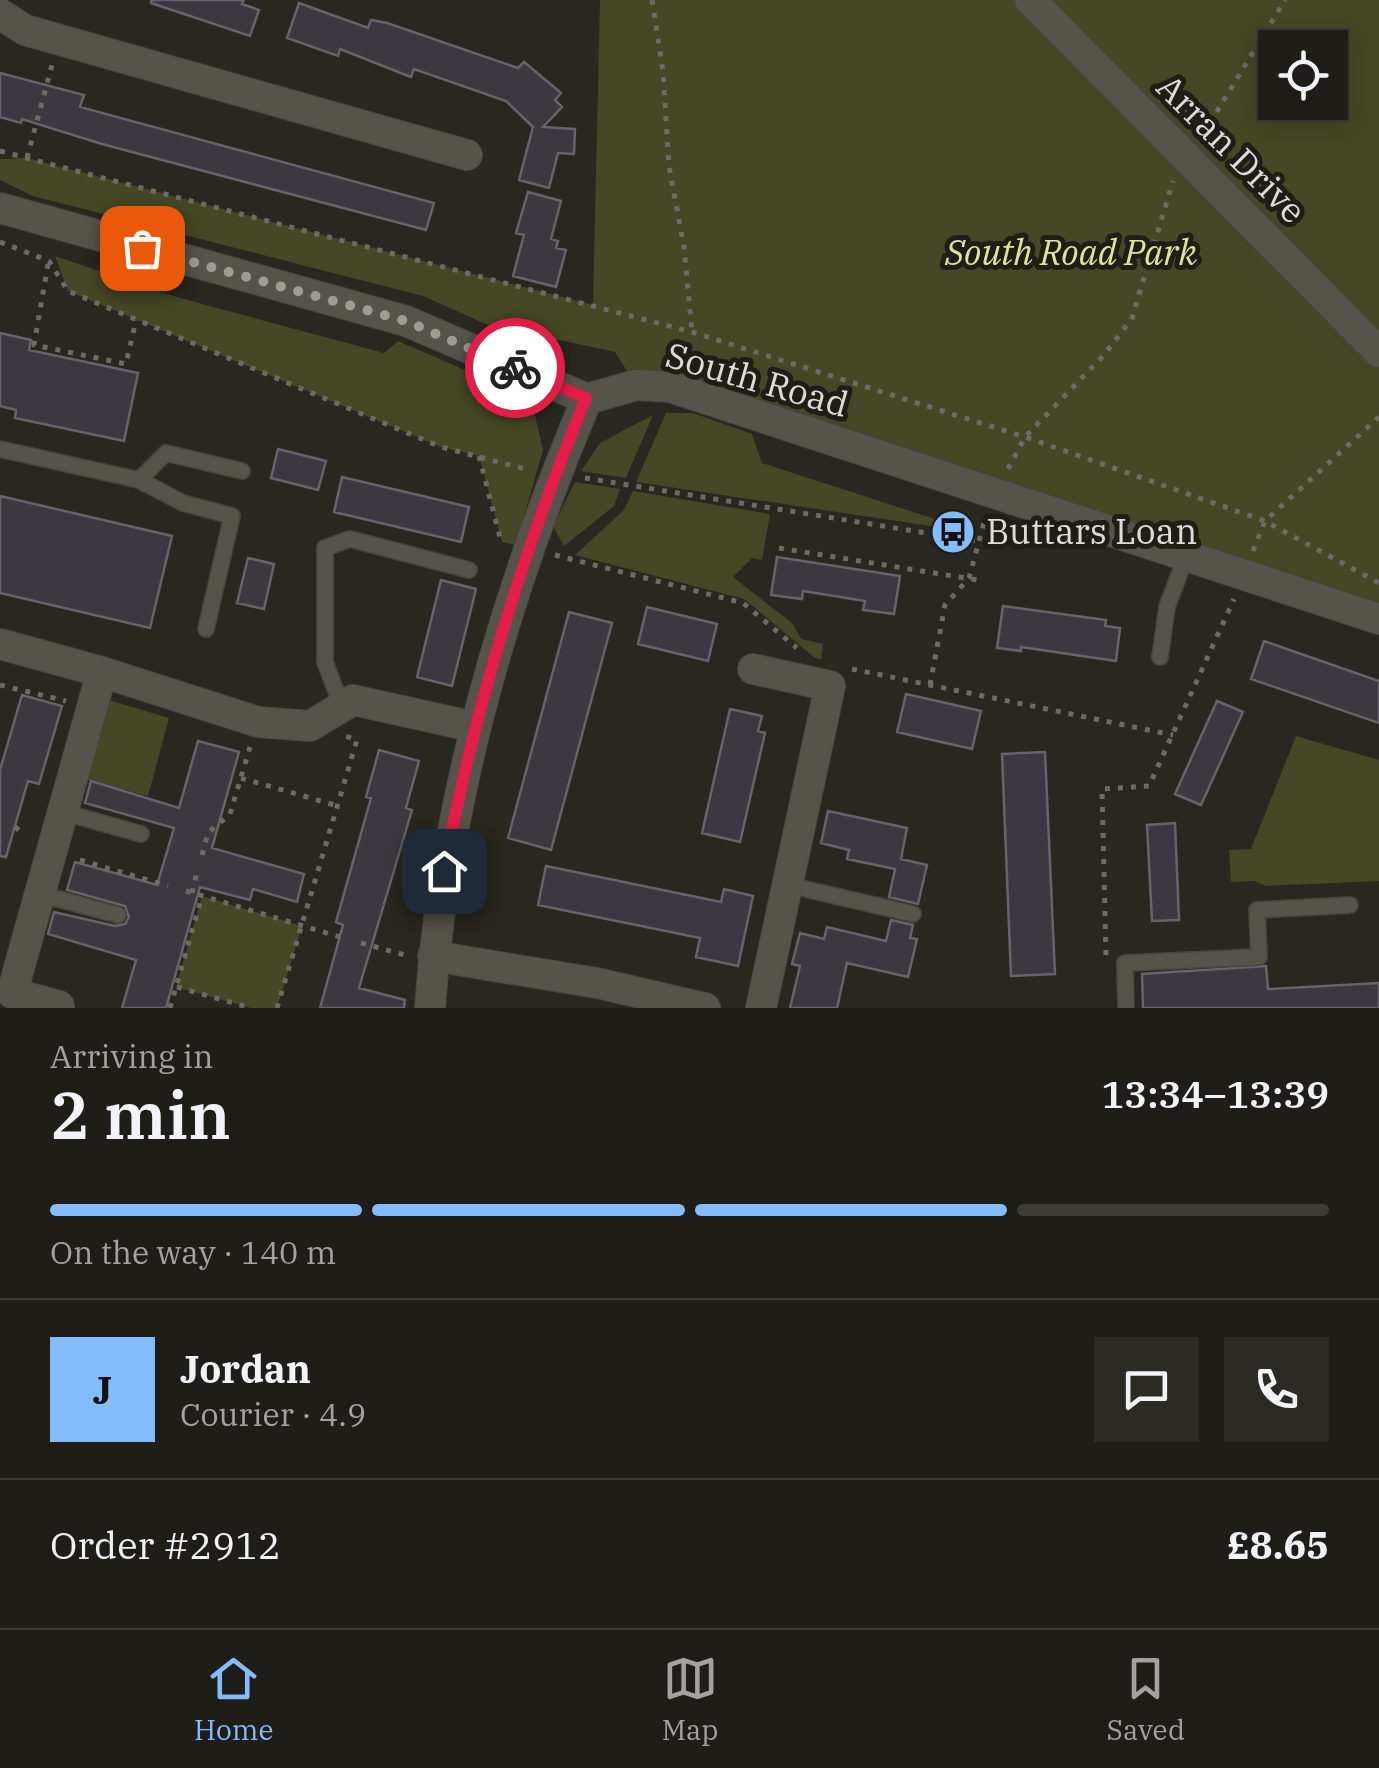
<!DOCTYPE html>
<html lang="en">
<head>
<meta charset="utf-8">
<style>
	body { margin:0; font-family:"IBM Plex Serif",serif; background:#2c2a24; color:#f1f3f6; height:100vh; display:flex; flex-direction:column; font-size:38px; white-space:nowrap }
	* { box-sizing:border-box; margin:0 }
	p { font-size:32px; color:#a1a2a1 }
	.icon { flex:none; width:55px; height:55px; fill:none; stroke:currentColor; stroke-width:2; stroke-linecap:round; stroke-linejoin:round }
	.map { position:relative; height:1008px; overflow:hidden }
	.details { display:flex; flex-direction:column; background:#1f1d17; flex:1 }
	.details>* { flex:none }
	.controls { position:absolute; left:1258px; top:30px; display:grid; gap:20px }
	.controls a { display:grid; place-items:center; width:90px; height:90px; border-radius:0px; background:#1f1d17; box-shadow:0 5px 25px #0003,0 0 0 2px #3c3b36; font-size:50px }
	.pin { position:absolute; display:grid; place-items:center; width:85px; height:85px; color:#fff; margin:-42px; border-radius:20px; box-shadow:0 5px 15px #0006 }
	.courier { position:absolute; display:grid; place-items:center; width:100px; height:100px; margin:-50px; border:8px solid #e11d48; border-radius:50%; background:#fff; color:#222; box-shadow:0 2px 12px #0007 }
	.summary em { font-style:normal; font-weight:600 }
	.summary div { display:flex; flex-direction:column-reverse }
	.summary { display:flex; align-items:center; justify-content:space-between; height:170px; padding:0 50px }
	h1 { font-size:65px; font-weight:600; line-height:75px }
	.bar { display:grid; grid-template-columns:repeat(4,1fr); gap:15px 10px; align-content:center; height:120px; padding:0 50px }
	.bar i { height:12px; border-radius:8px; background:#3c3b36 }
	.bar .active { background:#84bcfb }
	.bar p { grid-column:span 4 }
	.line { display:flex; align-items:center; gap:25px; padding:0 50px; border-top:2px solid #3c3b36 }
	.line div { flex:1 }
	.round { display:grid; place-items:center; flex:none; width:105px; height:105px; border-radius:0px; background:#2c2a24 }
	.tab-bar { display:flex; justify-content:space-around; align-items:center; height:140px; border-top:2px solid #3c3b36; background:#1f1d17; font-size:28px; color:#a1a2a1 }
	.tab-bar a { display:grid; justify-items:center; gap:5px }
	.tab-bar .active { color:#84bcfb }
	.map>svg:first-child { display:block }
	.green { fill:#444826; fill-rule:evenodd }
	.building { fill:#3d373f; stroke:#68626b; stroke-width:2.5 }
	.lines { fill:none; stroke-linecap:round; stroke-linejoin:round }
	.lane-casing { stroke:#47453e; stroke-width:18 }
	.street-casing { stroke:#47453e; stroke-width:32 }
	.secondary-casing { stroke:#47453e; stroke-width:32 }
	.path { stroke:#6d6b64; stroke-width:5; stroke-dasharray:5 8; stroke-linecap:butt }
	.lane { stroke:#56534a; stroke-width:15 }
	.street { stroke:#56534a; stroke-width:30 }
	.secondary { stroke:#56534a; stroke-width:30 }
	.done { stroke:#9e9c96; stroke-width:10; stroke-dasharray:0 18 }
	.route { stroke:#e11d48; stroke-width:12 }
	.labels { text-anchor:middle; stroke-width:10; stroke-linejoin:round; paint-order:stroke }
	.street-label { font-size:35px; fill:#dddbd6; stroke:#1f1d16 }
	.park-label { font-size:35px; font-style:italic; fill:#dbe697; stroke:#1f1d16 }
	.poi-label { font-size:35px; fill:#dddbd6; stroke:#1f1d16; text-anchor:start }
</style>
</head>
<body>
<div class="map">
<svg width="1379" height="1008" viewBox="0 0 1379 1008">
	<rect width="100%" height="100%" fill="#29271f"/>
	<path class="green" d="M600 0H1379V619L636 385 615 352 565 341 506 333 423 296 33 196 0 180V159L27 158 593 305ZM1275 48H1330V102H1275Z
		M55 256 173 296 384 353 398 341 511 390 534 411 543 450 516 545 502 542 479 456 441 447 68 291Z
		M666 413H693L752 434 762 463 938 520 937 527 636 482Z
		M653 415 626 478 581 471 600 443Z
		M575 482 620 489 614 506 564 546 553 526Z
		M633 491 770 514 762 560 752 558 733 577 793 624 801 639 823 644 821 659 815 658 744 599 575 555 624 510Z
		M105 699 169 718 148 796 86 780Z
		M1296 736 1379 760V881L1266 886 1254 881 1231 882 1229 850 1251 849Z
		M202 896 302 926 277 1008H251L176 987Z"/>
	<path class="building" d="M151 0H244L242 4 259 10 250 36 151 3Z
		M299 3 368 28 371 20 387 23 518 68 524 62 561 93 555 100 562 107 543 127 575 129 574 154 558 153 549 188 519 180 533 127 506 101 414 69 411 77 340 49 338 56 287 38Z
		M0 73 84 95 80 107 434 203 426 230 102 144 22 119 21 123 0 117Z
		M528 192 561 201 551 239 558 241 556 248 566 250 556 287 513 276 524 235 516 233Z
		M0 333 31 340 29 350 138 373 124 441 15 418 16 410 0 406Z
		M278 449 326 461 318 490 271 478Z
		M342 477 469 507 461 542 334 512Z
		M0 496 172 536 150 628 0 593Z
		M777 557 900 576 894 614 863 610 865 601 803 591 802 599 771 595Z
		M248 558 274 564 264 609 237 603Z
		M441 580 476 589 452 686 417 677Z
		M1003 606 1106 620 1105 626 1120 628 1116 661 1021 647V651L997 648Z
		M647 607 717 624 708 661 638 644Z
		M569 612 612 623 551 850 508 838Z
		M1264 641 1379 681V723L1251 679Z
		M906 694 981 711 972 749 897 732Z
		M22 695 62 706 39 784 28 781 6 857 0 856V770Z
		M1217 701 1243 712 1201 805 1175 794Z
		M730 709 762 716 758 731 765 733 740 842 702 833Z
		M198 741 239 752 212 848 304 874 297 902 253 889 250 900 200 887 166 1008H122L136 960 48 934 54 912 115 926 125 924 129 917 125 906 67 890 75 862 157 885 174 828 85 803 91 781 179 808Z
		M379 750 419 761 406 808 412 810 359 988 405 1000 404 1008H320L343 925 336 922 371 798 366 797Z
		M1045 752 1055 974 1011 976 1002 754Z
		M828 811 907 828 901 859 927 865 918 904 889 897 895 869 847 859 849 850 821 843Z
		M1175 823 1179 920 1152 921 1147 825Z
		M546 866 721 902 724 889 753 896 738 966 696 957 700 938 538 905Z
		M891 920 913 925 910 938 917 939 908 977 847 963 837 1008H790L800 966 792 964 800 933 824 939 827 927 886 941Z
		M1266 966 1268 989 1379 983V1008H1143L1142 974Z"/>
	<g class="lines">
		<defs>
			<path id="lane" d="M0 449 139 480 183 503 232 516 206 629
				M139 480 166 453 242 471
				M1160 657 1167 607 1186 556
				M342 707 325 662V548L350 539 469 570
				M63 812 141 834
				M788 885 913 914
				M40 894 118 915
				M1126 1008 1125 963 1259 957 1257 910 1350 905"/>
			<path id="street" d="M0 14 25 30 467 155
				M0 644 102 672
				M753 669 830 686 761 1008
				M433 956 597 983 705 1008
				M59 1006 12 993 102 672 258 722 310 726 353 700 475 727"/>
			<path id="secondary" d="M1030 0 1379 352
				M0 208 406 321 587 399 636 385 670 387 1379 619
				M430 1008C445 797 505 593 587 399"/>
		</defs>
		<use href="#lane" class="lane-casing"/>
		<use href="#street" class="street-casing"/>
		<use href="#secondary" class="secondary-casing"/>
		<path class="path" d="M652 0 663 72 669 166 684 247 692 332
			M1203 134 1285 0
			M0 151 692 332 1025 437 1265 521 1379 583
			M27 158 52 65
			M0 242 49 261 68 291 441 447 529 470
			M48 264 34 345 126 364 136 320
			M479 456 501 541
			M1008 469 1025 437 1104 355 1132 318 1173 181
			M585 478 976 541
			M779 548 984 581
			M1253 551 1265 521 1379 417
			M555 555 743 603 797 648
			M852 669 1173 735
			M0 685 66 701
			M930 685 945 605 969 578 985 519
			M241 778 338 806
			M15 827 25 835
			M202 855 208 833 230 814 250 747
			M80 860 168 886
			M186 891 340 937
			M192 893 197 872
			M361 943 405 955
			M1106 955 1102 789 1149 786 1234 599
			M177 987 251 1008
			M170 1008 202 896
			M277 1008 357 740 345 736"/>
		<use href="#lane" class="lane"/>
		<use href="#street" class="street"/>
		<use href="#secondary" class="secondary"/>
	</g>
	<g class="lines">
		<path class="done" d="M142 248 406 321 515 368"/>
		<path class="route" d="M444 871C474 709 523 551 586 398L515 368"/>
	</g>
	<defs>
		<symbol id="bus-disc" viewBox="-11 -11 22 22"><circle r="9.5" fill="#84bcfb" stroke="#1f1d16"/><path d="M-5-6H5V4H4V6H2V4H-2V6H-4V4H-5ZM-3.5-4V0h7V-4ZM-3.5 1.2v1.5H-2V1.2ZM2 1.2v1.5H3.5V1.2Z" fill="#111"/></symbol>
	</defs>
	<g fill-rule="evenodd">
		<use href="#bus-disc" x="928" y="507" width="50" height="50"/>
	</g>
	<g class="labels">
		<g class="street-label">
			<text transform="translate(1231 149) rotate(45)" y="12">Arran Drive</text>
			<text transform="translate(757 380) rotate(16)" y="12">South Road</text>
		</g>
		<g class="park-label">
			<text x="1071" y="265">South Road Park</text>
		</g>
		<g class="poi-label">
			<text x="986" y="544">Buttars Loan</text>
		</g>
	</g>
</svg>
<div class="controls">
<a><svg class="icon" aria-label="locate" viewBox="0 0 24 24"><circle cx="12" cy="12" r="6"/><path d="M12 2v4M12 18v4M2 12h4M18 12h4"/></svg></a>
</div>
<div class="pin" style="left:142px;top:248px;background:#ea580c"><svg class="icon" aria-label="bag" viewBox="0 0 24 24"><path d="M5 8h14l-1 12H6zM9 8a3 3 0 0 1 6 0"/></svg></div>
<div class="pin" style="left:444px;top:871px;background:#1f2937"><svg class="icon" aria-label="home" viewBox="0 0 24 24"><path d="M3 11l9-7 9 7M6 9v11h12V9"/></svg></div>
<div class="courier" style="left:515px;top:368px"><svg class="icon" aria-label="bike" viewBox="0 0 24 24"><circle cx="6" cy="16" r="4"/><circle cx="18" cy="16" r="4"/><path d="M6 16l4-8h5l3 8M10 8l3 8H6M13 5h3"/></svg></div>
</div>
<section class="details">
<div class="summary"><div><h1>2 min</h1><p>Arriving in</p></div><em>13:34–13:39</em></div>
<div class="bar"><i class="active"></i><i class="active"></i><i class="active"></i><i></i><p>On the way · 140 m</p></div>
<div class="line" style="height:180px"><b class="round" style="background:#84bcfb;color:#111">J</b><div><b>Jordan</b><p>Courier · 4.9</p></div><a class="round"><svg class="icon" aria-label="chat" viewBox="0 0 24 24"><path d="M4 5h16v11H9l-5 4z"/></svg></a><a class="round"><svg class="icon" aria-label="phone" viewBox="0 0 24 24"><path d="M5 4h4l2 5-3 2q2 4 5 5l2-3 5 2v4C11 20 4 13 5 4z"/></svg></a></div>
<div class="line" style="height:130px"><div>Order #2912</div><b>£8.65</b></div>
</section>
<nav class="tab-bar">
<a class="active"><svg class="icon" aria-label="home" viewBox="0 0 24 24"><path d="M3 11l9-7 9 7M6 9v11h12V9"/></svg>Home</a>
<a><svg class="icon" aria-label="map" viewBox="0 0 24 24"><path d="M3 6l6-2 6 2 6-2v14l-6 2-6-2-6 2zM9 4v14M15 6v14"/></svg>Map</a>
<a><svg class="icon" aria-label="saved" viewBox="0 0 24 24"><path d="M7 4h10v16l-5-4-5 4z"/></svg>Saved</a>
</nav>
</body>
</html>
